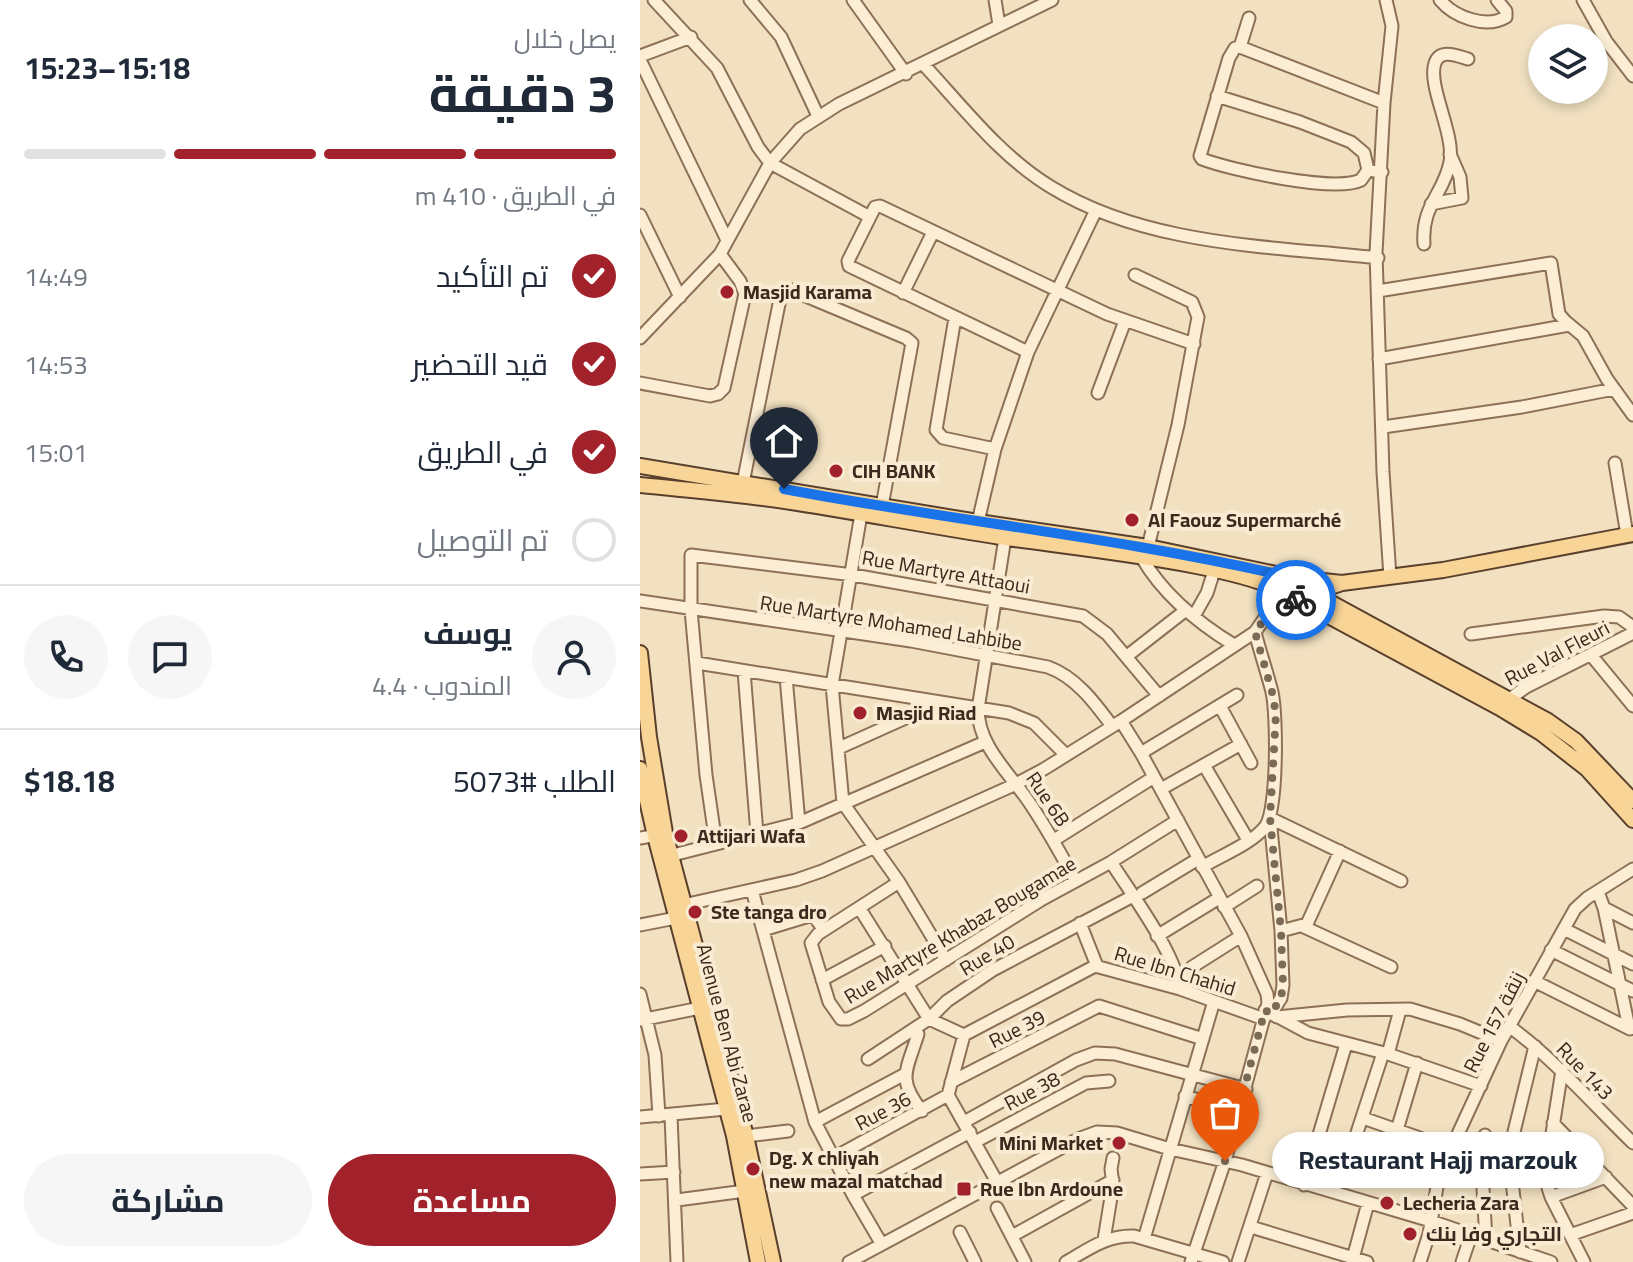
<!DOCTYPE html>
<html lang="ar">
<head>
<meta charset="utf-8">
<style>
	body { margin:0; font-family:Georgia,Cairo,serif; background:#f6f6f7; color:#1f2937; direction:rtl; height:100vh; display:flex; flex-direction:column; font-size:30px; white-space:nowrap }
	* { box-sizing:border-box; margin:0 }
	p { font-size:26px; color:#747a83 }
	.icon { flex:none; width:44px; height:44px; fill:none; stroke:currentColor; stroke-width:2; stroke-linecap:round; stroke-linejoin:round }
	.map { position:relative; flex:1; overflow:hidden; direction:ltr }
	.sheet { display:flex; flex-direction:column; background:#fff; width:640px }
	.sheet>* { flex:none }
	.controls { position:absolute; left:888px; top:24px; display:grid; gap:16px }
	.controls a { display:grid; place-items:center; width:80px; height:80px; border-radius:50%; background:#fff; box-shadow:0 4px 12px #0003; font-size:40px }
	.pin { position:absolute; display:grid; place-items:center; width:68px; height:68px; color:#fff; margin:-82px -34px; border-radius:50% 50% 50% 0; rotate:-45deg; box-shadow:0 0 8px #0007 }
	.pin .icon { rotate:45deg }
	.courier { position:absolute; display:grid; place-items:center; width:80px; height:80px; margin:-40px; border:6px solid #1a73e8; border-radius:50%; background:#fff; color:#222; box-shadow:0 2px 10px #0007 }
	.bubble { position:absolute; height:56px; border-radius:28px; background:#fff; box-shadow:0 4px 12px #0003; font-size:26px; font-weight:700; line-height:56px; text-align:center; direction:rtl }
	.head em { font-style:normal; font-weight:700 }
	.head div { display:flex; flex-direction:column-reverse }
	.head { display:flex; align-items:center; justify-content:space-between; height:136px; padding:0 24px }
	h1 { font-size:52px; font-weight:700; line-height:60px }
	.bar { display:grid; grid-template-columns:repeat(4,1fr); gap:12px 8px; align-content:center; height:96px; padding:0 24px }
	.bar i { height:10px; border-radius:6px; background:#e0e1e3 }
	.bar .on { background:#a1222a }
	.bar p { grid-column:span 4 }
	.line { display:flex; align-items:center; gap:20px; padding:0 24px; border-top:2px solid #e0e1e3 }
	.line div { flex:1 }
	.round { display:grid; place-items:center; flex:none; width:84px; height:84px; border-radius:42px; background:#f6f6f7 }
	ol { padding:0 24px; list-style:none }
	li { display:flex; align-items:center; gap:24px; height:88px }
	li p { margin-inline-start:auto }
	li .icon { padding:8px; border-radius:50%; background:#a1222a; color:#fff; stroke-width:4 }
	li:last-child { color:#747a83 }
	li i { width:44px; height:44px; border:4px solid #e0e1e3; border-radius:50% }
	.cta { display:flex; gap:16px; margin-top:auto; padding:16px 24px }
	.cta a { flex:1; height:92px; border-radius:48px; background:#a1222a; color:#fff; font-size:32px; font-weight:700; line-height:92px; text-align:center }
	.cta a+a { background:#f6f6f7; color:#1f2937 }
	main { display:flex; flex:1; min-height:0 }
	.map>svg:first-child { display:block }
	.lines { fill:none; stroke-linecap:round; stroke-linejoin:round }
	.minor-casing { stroke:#8d7157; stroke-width:15 }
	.major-casing { stroke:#5a3f2c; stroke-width:18 }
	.minor { stroke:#fbeed5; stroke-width:11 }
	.major { stroke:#f8d496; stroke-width:14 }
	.done { stroke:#7b6a56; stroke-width:8; stroke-dasharray:0 14.4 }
	.route { stroke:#1a73e8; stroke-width:10 }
	.poi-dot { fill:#a1222a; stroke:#f8ebd2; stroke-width:3 }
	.labels { text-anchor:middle; stroke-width:8; stroke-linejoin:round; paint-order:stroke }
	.poi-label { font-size:20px; font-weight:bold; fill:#3b2a1d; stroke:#f8ebd2; text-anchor:start }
	.street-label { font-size:20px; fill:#3b2a1d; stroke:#f8ebd2 }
</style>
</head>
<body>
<main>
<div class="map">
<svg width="993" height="1262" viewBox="0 0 993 1262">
	<rect width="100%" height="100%" fill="#f2e1c1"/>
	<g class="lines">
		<defs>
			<path id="minor" d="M14 0 77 68 118 147 130 163 230 217
				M110 0 141 37 178 116
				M213 0 266 74
				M355 0 359 25
				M746 0 752 26 744 103 736 253 743 472 750 577
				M800 0C814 17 846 29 866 17V11L857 0
				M943 0 966 41 993 76
				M609 18 600 47 595 48 589 58 560 156 562 159C590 170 696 193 721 180L728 170 742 172
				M600 47 744 103
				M0 56 51 37
				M0 60 87 240
				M284 65C323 107 361 157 411 187 507 246 630 246 738 258
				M577 96 660 122 711 142 724 153 728 170
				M791 204 822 198 820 177 810 154
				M0 215 40 297
				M784 244C781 205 804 194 810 162 815 134 787 85 795 63 800 48 818 56 828 59
				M495 275 552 302 558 317 538 425 508 547
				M738 291 911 263 919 314 925 321 943 336 967 379 993 415
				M263 293 293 232
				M315 318 296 430 303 438 355 449
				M0 338 80 254 130 163 160 129 199 104 412 0
				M388 352 209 266 208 261 235 207 240 206 467 314 554 344
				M739 359 929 325
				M0 383 70 396 78 394 84 388 105 294 100 281 80 254
				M458 393 485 321
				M743 427 882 407 974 389
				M975 463 987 535
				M103 483 141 294 149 289 266 338 272 343 242 506
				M221 514 192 685 203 803 259 882 306 960
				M338 522 355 449 388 352 456 210
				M365 538 338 709C338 747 371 774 391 805 407 829 421 854 435 880
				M502 558C523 594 558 623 594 645
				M0 601 271 641 408 667C436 677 455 703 472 726
				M554 616 567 593 574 571
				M831 634 964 616 979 617 993 627
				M951 655 993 706
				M487 656 546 610
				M57 663 369 713 394 723 425 754
				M104 671 117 834
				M146 677 159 823
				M863 704 886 687 993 633
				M580 706 611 763
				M481 721 501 753 601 936 627 994 628 1003 585 1161 551 1262
				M199 748 299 703
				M501 753 597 695
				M564 765 608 840
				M521 789 601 744
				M630 818 641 931 643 985 641 998 631 1014
				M630 818 761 881
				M0 838 23 834
				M414 840 514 777
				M76 844 66 775 51 610V555L213 575 443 616 467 634 519 696
				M25 857 159 823 345 742
				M471 862C492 895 535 952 540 989
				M562 867C582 855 611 844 625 827 638 811 637 713 632 692 627 672 620 652 615 632
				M259 882 178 934 171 943 189 1002 201 1019H208L224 1011 401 900 471 862 538 820
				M112 890 175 1122 213 1195 241 1243
				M958 892 964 908 989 1028
				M502 893 558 859
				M43 905 156 880 182 871 376 784 404 769 481 721 615 632 631 609 646 595
				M584 907 617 886
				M964 908 993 923
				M220 909 289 1019 324 1035
				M440 923 457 966
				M0 925 36 918
				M664 927 751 967
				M924 929 993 964
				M123 930 169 916 175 918 184 930
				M641 931 667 924 700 851
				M517 936 579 898
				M911 950 993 991
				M552 967 601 936
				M182 980 245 946
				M894 981 990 1029
				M0 994 15 1055 19 1116
				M625 1010 637 1017 707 1010 770 1009 820 1024 861 1041
				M638 1017 668 1033 748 1054 841 1086
				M1 1020 60 1008
				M869 1026C915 1060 952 1103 993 1143
				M278 1034C267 1070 256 1079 282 1111
				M748 1054 760 1010
				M228 1059 289 1019 307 1001 353 970 493 896
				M922 1070 905 1178 911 1197 944 1262
				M311 1082 459 1006 563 1039
				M545 1096 599 1112
				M31 1116 37 1262
				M0 1117 86 1109
				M723 1118 811 1149
				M175 1122 265 1074
				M324 1122 436 1060 455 1053 475 1054 606 1089
				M913 1123 993 1206
				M757 1130 777 1063
				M845 1135 843 1188 846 1240
				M106 1136 148 1131
				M676 1140 797 1180
				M335 1142 446 1083 469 1081
				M711 1151 743 1053
				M193 1158 308 1095
				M0 1174 34 1172
				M357 1182 308 1095 324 1035 455 966 540 989 624 1019
				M664 1185 706 1044
				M213 1195 330 1132
				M911 1197 966 1177
				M37 1200 105 1191
				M357 1208 385 1262
				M611 1227 727 1262
				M320 1232 335 1262
				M930 1235 993 1213
				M372 1236 473 1180
				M504 1239 574 1001
				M464 1240 473 1185 471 1169 473 1158
				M880 1252 872 1181 873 1136 895 1046
				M209 1262 438 1139 457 1132 477 1133 530 1149 602 1165 791 1221 911 1262
				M426 1262C449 1249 467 1235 494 1236L583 1262
				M598 1262 627 1173
				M712 1262 728 1203
				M780 1262 789 1234 799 1175 861 1041 935 909 947 898 993 869
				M822 1262 831 1235"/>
			<path id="major" d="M0 466 338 522 508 547 650 577 661 576 665 579 702 583
				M0 485C48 490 97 494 145 501 217 512 289 526 361 537 414 546 620 565 650 598L659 600 860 708 901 733 947 769 993 820
				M693 586 702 583 803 570 993 534
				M669 591 908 721 936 741 993 801
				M0 653 9 737 25 833 106 1136 133 1262
				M0 769 15 836 94 1136 118 1262"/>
		</defs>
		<use href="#minor" class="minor-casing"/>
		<use href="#major" class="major-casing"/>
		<use href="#minor" class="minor"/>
		<use href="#major" class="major"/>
	</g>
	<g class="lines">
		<path class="done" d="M585 1161 625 1010 631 1014 641 998 643 985 641 931 630 818 636 714 632 692 615 632 640 598 646 595 656 600"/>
		<path class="route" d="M144 489C313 521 483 538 650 577L661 576 668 582 669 591 663 598 656 600"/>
	</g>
	<g class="poi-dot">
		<circle cx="87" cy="292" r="8"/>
		<circle cx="196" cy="471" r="8"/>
		<circle cx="492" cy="520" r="8"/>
		<circle cx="220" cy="713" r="8"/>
		<circle cx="41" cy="836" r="8"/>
		<circle cx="55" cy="912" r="8"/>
		<circle cx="479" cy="1143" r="8"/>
		<circle cx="113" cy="1169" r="8"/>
		<rect x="316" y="1181" width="16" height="16" rx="4"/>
		<circle cx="747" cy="1203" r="8"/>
		<circle cx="770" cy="1234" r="8"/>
	</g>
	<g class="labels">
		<g class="poi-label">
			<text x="103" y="299">Masjid Karama</text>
			<text x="212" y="478">CIH BANK</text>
			<text x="508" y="527">Al Faouz Supermarché</text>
			<text x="236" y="720">Masjid Riad</text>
			<text x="57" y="843">Attijari Wafa</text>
			<text x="71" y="919">Ste tanga dro</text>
			<text x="463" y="1150" text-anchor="end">Mini Market</text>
			<text x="129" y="1165">Dg. X chliyah<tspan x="129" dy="23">new mazal matchad</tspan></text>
			<text x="340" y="1196">Rue Ibn Ardoune</text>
			<text x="763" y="1210">Lecheria Zara</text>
			<text x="786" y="1241">التجاري وفا بنك</text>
		</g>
		<g class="street-label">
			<text transform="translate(306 572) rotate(10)" y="7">Rue Martyre Attaoui</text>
			<text transform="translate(251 623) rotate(9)" y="7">Rue Martyre Mohamed Lahbibe</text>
			<text transform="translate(917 653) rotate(-28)" y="7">Rue Val Fleuri</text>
			<text transform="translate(408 799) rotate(56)" y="7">Rue 6B</text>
			<text transform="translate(320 930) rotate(-31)" y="7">Rue Martyre Khabaz Bougamae</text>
			<text transform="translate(347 955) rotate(-31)" y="7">Rue 40</text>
			<text transform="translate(535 971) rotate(17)" y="7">Rue Ibn Chahid</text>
			<text transform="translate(854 1022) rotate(-63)" y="7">Rue 157 زنقة</text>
			<text transform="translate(377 1029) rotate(-27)" y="7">Rue 39</text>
			<text transform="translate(87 1033) rotate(75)" y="7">Avenue Ben Abi Zarae</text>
			<text transform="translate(945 1071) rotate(46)" y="7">Rue 143</text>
			<text transform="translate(392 1091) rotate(-28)" y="7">Rue 38</text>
			<text transform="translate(243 1111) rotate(-28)" y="7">Rue 36</text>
		</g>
	</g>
</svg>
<div class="controls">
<a><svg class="icon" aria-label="layers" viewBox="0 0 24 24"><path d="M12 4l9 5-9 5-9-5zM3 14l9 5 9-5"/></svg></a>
</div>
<div class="pin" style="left:585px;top:1161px;background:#ea580c"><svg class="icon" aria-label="bag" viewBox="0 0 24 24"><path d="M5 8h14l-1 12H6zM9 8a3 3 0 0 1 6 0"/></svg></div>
<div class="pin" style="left:144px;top:489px;background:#1f2937"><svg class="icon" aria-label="home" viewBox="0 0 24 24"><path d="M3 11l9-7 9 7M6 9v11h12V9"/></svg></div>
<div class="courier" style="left:656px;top:600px"><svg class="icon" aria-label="bike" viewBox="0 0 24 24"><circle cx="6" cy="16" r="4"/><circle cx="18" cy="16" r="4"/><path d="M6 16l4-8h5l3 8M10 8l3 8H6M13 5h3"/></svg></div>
<div class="bubble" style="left:632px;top:1132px;width:332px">Restaurant Hajj marzouk</div>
</div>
<section class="sheet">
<div class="head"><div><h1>3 دقيقة</h1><p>يصل خلال</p></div><em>15:18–15:23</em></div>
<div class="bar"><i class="on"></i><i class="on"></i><i class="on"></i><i></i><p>في الطريق · 410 m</p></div>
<ol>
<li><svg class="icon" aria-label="check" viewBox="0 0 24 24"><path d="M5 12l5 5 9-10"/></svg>تم التأكيد<p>14:49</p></li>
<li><svg class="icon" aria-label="check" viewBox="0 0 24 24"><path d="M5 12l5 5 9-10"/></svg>قيد التحضير<p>14:53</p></li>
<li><svg class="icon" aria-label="check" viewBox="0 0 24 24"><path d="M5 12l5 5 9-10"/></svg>في الطريق<p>15:01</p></li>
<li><i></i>تم التوصيل</li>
</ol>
<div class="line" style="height:144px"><a class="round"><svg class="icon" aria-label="person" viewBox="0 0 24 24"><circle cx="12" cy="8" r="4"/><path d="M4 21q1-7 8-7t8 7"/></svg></a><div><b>يوسف</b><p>المندوب · 4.4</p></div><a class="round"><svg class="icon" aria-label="chat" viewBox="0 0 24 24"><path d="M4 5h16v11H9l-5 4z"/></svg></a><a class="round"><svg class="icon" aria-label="phone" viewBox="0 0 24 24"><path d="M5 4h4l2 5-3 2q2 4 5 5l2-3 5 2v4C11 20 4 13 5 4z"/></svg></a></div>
<div class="line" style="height:104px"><div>الطلب #5073</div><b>$18.18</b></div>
<div class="cta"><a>مساعدة</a><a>مشاركة</a></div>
</section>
</main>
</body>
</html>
